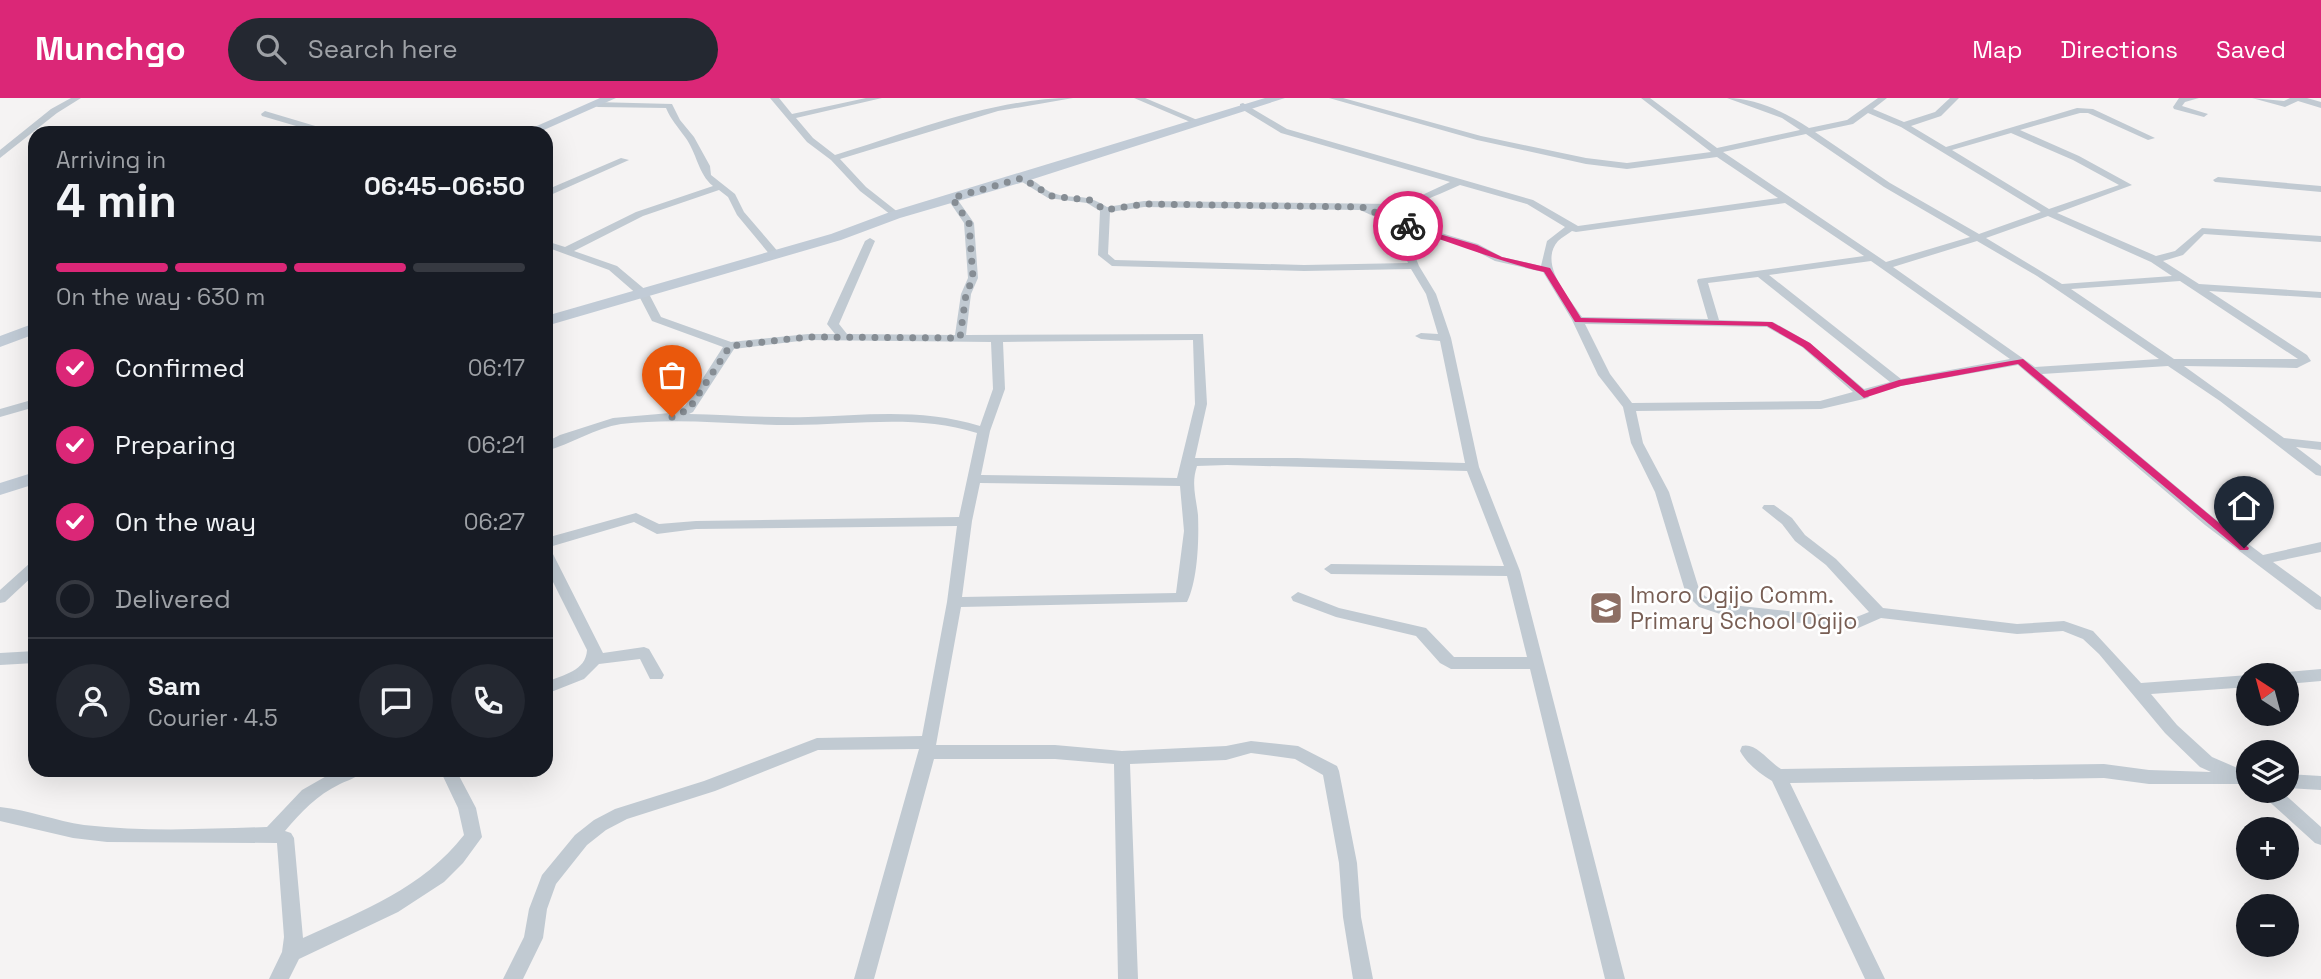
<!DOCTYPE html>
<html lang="en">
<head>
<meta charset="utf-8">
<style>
	body { margin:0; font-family:"Space Grotesk",sans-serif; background:#242831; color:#f1f3f6; height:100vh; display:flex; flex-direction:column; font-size:26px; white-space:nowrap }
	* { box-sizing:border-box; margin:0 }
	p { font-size:23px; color:#9ea1a6 }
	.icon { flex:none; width:38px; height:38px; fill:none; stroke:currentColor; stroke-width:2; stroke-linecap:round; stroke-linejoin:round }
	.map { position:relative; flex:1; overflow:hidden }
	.drawer { position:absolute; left:28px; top:28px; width:525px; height:651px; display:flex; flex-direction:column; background:#171b24; border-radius:21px; box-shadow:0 7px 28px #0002 }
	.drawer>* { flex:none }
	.needle { width:46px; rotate:324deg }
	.controls { position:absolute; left:2236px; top:565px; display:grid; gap:14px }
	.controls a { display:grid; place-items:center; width:63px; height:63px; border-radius:50%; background:#171b24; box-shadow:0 7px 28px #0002; font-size:35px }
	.pin { position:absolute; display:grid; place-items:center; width:60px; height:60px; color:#fff; margin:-72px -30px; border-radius:50% 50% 50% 0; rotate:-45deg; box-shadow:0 0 7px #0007 }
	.pin .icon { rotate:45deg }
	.courier { position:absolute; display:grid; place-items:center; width:70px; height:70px; margin:-35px; border:5px solid #db2777; border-radius:50%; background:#fff; color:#222; box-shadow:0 2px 9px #0007 }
	.headline em { font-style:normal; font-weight:700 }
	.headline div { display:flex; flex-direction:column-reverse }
	.headline { display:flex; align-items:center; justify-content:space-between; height:119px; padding:0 28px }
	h1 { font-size:46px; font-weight:700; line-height:52px }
	.bar { display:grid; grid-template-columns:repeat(4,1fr); gap:10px 7px; align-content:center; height:84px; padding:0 28px }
	.bar i { height:9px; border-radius:5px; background:#363941 }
	.bar .current { background:#db2777 }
	.bar p { grid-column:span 4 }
	.line { display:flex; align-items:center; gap:18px; padding:0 28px; border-top:2px solid #363941 }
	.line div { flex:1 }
	.round { display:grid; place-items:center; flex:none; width:74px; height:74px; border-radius:37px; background:#242831 }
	ol { padding:0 28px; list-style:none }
	li { display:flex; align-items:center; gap:21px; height:77px }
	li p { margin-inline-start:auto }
	li .icon { padding:7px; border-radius:50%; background:#db2777; color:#fff; stroke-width:4 }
	li:last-child { color:#9ea1a6 }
	li i { width:38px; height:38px; border:4px solid #363941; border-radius:50% }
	header { display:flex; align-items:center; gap:42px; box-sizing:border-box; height:98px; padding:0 35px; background:#db2777; color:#fff }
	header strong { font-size:33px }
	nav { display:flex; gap:38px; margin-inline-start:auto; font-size:24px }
	.search { width:490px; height:63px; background:#242831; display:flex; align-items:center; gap:18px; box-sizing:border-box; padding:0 24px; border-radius:38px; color:#9ea1a6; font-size:26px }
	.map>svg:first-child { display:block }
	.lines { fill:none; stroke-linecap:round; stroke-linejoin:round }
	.street { fill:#c1cad2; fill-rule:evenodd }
	.secondary { fill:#c1cbd6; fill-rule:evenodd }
	.route { fill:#db2777 }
	.done { stroke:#868d94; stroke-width:7; stroke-dasharray:0 12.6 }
	.labels { text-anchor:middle; stroke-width:5; stroke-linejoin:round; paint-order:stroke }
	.education-label { font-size:23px; fill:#785e54; stroke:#fff; text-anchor:start }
</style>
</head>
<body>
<header>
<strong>Munchgo</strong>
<div class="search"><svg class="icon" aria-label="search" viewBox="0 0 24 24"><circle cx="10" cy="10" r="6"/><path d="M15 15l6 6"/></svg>Search here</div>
<nav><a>Map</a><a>Directions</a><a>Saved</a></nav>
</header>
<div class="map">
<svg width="2321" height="881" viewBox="0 0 2321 881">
	<rect width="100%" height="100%" fill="#f5f3f3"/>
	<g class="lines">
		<path class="street" d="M71 0H81L57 15 0 60V52L51 11Z
			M770 0H779L792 16 866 0H882L796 20 813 40 835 57C911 34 994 0 1073 0L998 13 840 61 866 89 899 115 900 117 895 120 860 93 831 62 807 44Z
			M1134 0H1145L1202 24 1195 26Z
			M1329 0H1343L1481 38 1586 60 1627 65 1711 54 1641 0H1650L1717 50 1800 32 1782 20 1727 0C1756 0 1785 14 1809 30L1847 22 1878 0H1887L1873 11 1904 24 1935 14 1950 0H1959L1941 18 1911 28 1946 49 2077 10 2093 11 2155 40 2148 42 2088 15H2080L2020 32 2079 58 2132 87 2057 115 2156 158 2175 153 2202 130 2321 138V144L2204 136 2183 157 2163 163 2199 186 2321 194V200L2209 193 2307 257 2311 263 2297 270 2184 268 2284 340 2321 344V352L2296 349 2321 368V378L2316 377 2220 303 2168 268 2042 276 2215 421 2263 457 2321 444V454L2273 464 2321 499V512L2316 511 2205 427 2018 267 1900 288 1870 297 1868 300 1821 311 1636 313 1643 345 1669 394 1700 494 1709 501 1722 506 1854 520 1869 514 1826 467 1795 443 1782 426 1762 410 1764 407H1774L1792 420 1805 437 1836 461 1883 510 2017 526 2064 523 2093 533 2141 585 2249 577 2250 578 2249 589 2151 596 2177 627 2212 659 2249 675V690L2240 686H2149L2104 680 1790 685 1885 881H1865L1772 683C1759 675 1747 666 1740 653L1742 648C1756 644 1769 664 1781 671L2104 666 2149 672 2211 674 2200 669 2165 635 2099 556 2083 541 2063 533 2017 536 1881 520 1856 531 1720 516 1699 509 1686 496 1655 394 1631 345 1623 309 1598 277 1572 222 1543 174 1495 163 1470 150 1404 130 1419 168 1436 196 1451 240 1479 369 1520 473 1625 881H1605L1530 571H1451L1440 565 1416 538 1336 519 1293 503 1291 499 1298 494 1339 510 1426 530 1454 559H1527L1507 478 1331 476 1324 471 1331 466 1504 468 1467 373 1227 367 1197 368C1191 386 1196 399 1198 417 1199 440 1198 482 1187 504L961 509 936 647H1055L1122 653 1226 648 1251 643 1298 648 1337 668 1339 673 1357 765 1361 819 1373 881H1353L1343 819 1339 765 1323 677 1295 661 1251 655 1226 662 1130 666 1138 881H1118L1114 666 1055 661H934L874 881H854L919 651 818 652 715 693 627 721 606 732 587 747 556 786 547 811 543 840 523 881H503L524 839 529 811 542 777 575 737 594 722 615 711 704 683 817 640 922 638 947 504 957 428 696 431 657 436 634 424 546 450V440L636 415 659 426 696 423 959 419 977 335C916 316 855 327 792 327 735 327 678 319 621 326 595 330 571 346 546 353V344L560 337 613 320 670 315 685 308 723 249 652 223 639 198 609 172 546 149V143L565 149 636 114 713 88C698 76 697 55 685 39 678 29 671 22 666 10L598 9 595 8V4L672 6 680 22 694 39 710 68 711 77 735 96 744 114 780 156 775 159 771 158 737 117 728 99 719 92 643 118 574 153 617 168 648 194 661 219 731 244 808 236H835L827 226 865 143 870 140 875 143 839 226 847 236 955 237 961 196 968 180 964 125 947 100 955 98 974 125 978 180 971 196 966 237 1203 236 1207 306 1195 360H1297L1465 365 1440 243 1421 241 1415 238 1421 235 1438 236 1426 196 1411 171 1304 173 1112 168 1098 157 1100 113 1087 105 1048 100 1019 82V78C1032 77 1041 91 1053 95 1075 103 1083 93 1107 109L1144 103 1392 106 1420 98 1450 84 1281 35 1240 10V6L1243 5 1287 31 1533 102 1578 128 1778 100 1717 59 1627 71 1586 66 1477 42ZM1868 15 1901 29 2041 114 1979 136 1890 85 1815 34 1853 26ZM2011 35 2073 62 2119 87 2049 111 1952 52ZM1806 36 1884 89 1970 139 1886 164 1723 54ZM1460 87 1527 106 1565 129 1547 143 1541 168 1502 159 1478 146 1401 123 1376 112C1406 112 1433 99 1460 87ZM1785 105 1864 158 1698 181 1697 183 1708 221 1582 219C1569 199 1538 166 1558 143 1562 139 1568 136 1572 133L1576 134ZM1144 109 1360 112 1393 127 1408 165 1304 167 1115 162 1108 156 1110 114ZM2048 118 2151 164 2172 178 2062 186 1986 140ZM1977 143 2037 178 2159 261 2035 269 1893 169ZM1871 163 1881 170 2010 261 1901 281 1769 177ZM1758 179 1890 284 1864 291 1810 245 1773 224 1719 222 1708 185ZM2180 183 2298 261H2174L2071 191ZM1585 226 1767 229 1802 249 1853 294 1820 303 1632 305 1610 276ZM808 242 991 244 993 291 980 328C922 310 867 317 808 319 768 320 728 317 689 316L693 314 734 251ZM1193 242 1195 306 1177 380 981 377 990 333 1005 291 1003 244ZM980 385 1180 388 1184 433 1176 495 962 499 972 423Z
			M2179 0H2199L2185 4 2182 8 2208 16 2204 19 2174 11 2173 9Z
			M2252 0 2284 3 2290 0H2307L2321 4V10L2298 3 2285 9Z
			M265 13 332 33 333 35H320L262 18 261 16Z
			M621 60 629 62 546 99V92Z
			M2218 79 2321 88V94L2215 84 2213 82Z
			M35 301V309L0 319V311Z
			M546 451 553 456 603 555 644 549 649 551 664 577 662 581H650L640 561 599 566 584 581 546 596V584C563 577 586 573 587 552L546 470Z
			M35 463V476L5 504 0 505V492L30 465Z
			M35 553V565L0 567V555Z
			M2321 571V583L2287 586V578H2281L2287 574Z
			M337 672H362C358 680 348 682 340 686 317 697 301 714 285 733L291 735 294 740 303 840C362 813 423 790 464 737L458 710 440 672H456L476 710 482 739 463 765 444 784 398 814 299 861 289 881H269L282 854 284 839 277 745 107 744 73 740 0 723V709C29 712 56 723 84 727 145 734 207 731 267 729L302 692Z
			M2287 676 2321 678V692L2287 690Z
			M2260 693H2281L2321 729V747L2315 745 2263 698Z"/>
		<path class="secondary" d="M600 0H616L537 35H521Z
			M1265 0H1285L1027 83 900 120 841 142 546 228V218L831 136 890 114Z
			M35 225V236L0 249V238Z
			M35 374V386L0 397V385Z"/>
	</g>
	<path class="route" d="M1405 126 1477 147 1502 159 1550 170 1581 220 1772 224 1810 245 1865 293 1899 282 2023 261 2249 450 2248 452H2240L2018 266 1901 288 1864 300 1803 249 1767 228 1575 224 1544 174C1496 163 1452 144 1405 130Z"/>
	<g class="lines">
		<path class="done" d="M672 319 689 311 730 248 807 239 960 240 966 196 973 180 969 125 952 100 1022 80 1051 98 1090 102 1105 112 1144 106 1362 109 1408 128"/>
	</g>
	<defs>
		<symbol id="school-square" viewBox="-11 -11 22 22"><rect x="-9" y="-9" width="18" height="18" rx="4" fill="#8d6e63" stroke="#fff"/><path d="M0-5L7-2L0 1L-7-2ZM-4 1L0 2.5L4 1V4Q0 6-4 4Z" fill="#fff"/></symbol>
	</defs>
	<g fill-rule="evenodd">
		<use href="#school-square" x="1587" y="491" width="38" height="38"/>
	</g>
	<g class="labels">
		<g class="education-label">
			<text x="1630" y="505">Imoro Ogijo Comm.<tspan x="1630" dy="26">Primary School Ogijo</tspan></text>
		</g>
	</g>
</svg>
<div class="controls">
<a><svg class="needle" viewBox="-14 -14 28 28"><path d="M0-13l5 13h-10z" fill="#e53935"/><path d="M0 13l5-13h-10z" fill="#9ea1a6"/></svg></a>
<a><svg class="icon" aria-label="layers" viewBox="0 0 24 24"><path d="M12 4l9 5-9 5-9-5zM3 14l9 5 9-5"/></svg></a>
<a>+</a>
<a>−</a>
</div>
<div class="pin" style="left:672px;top:319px;background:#ea580c"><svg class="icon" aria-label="bag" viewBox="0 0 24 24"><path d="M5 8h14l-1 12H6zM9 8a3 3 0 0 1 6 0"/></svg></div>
<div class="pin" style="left:2244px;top:450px;background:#1f2937"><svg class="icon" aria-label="home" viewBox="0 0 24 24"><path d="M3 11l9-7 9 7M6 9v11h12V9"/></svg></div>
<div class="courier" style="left:1408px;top:128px"><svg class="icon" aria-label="bike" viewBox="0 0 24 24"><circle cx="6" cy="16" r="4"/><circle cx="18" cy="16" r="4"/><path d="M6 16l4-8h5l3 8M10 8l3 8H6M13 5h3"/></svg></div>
<section class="drawer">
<div class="headline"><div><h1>4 min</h1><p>Arriving in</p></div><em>06:45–06:50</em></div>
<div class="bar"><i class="current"></i><i class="current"></i><i class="current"></i><i></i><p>On the way · 630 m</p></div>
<ol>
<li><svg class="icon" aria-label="check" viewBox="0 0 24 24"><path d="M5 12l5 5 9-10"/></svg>Confirmed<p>06:17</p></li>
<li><svg class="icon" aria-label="check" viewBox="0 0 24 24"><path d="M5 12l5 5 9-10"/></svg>Preparing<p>06:21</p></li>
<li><svg class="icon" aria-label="check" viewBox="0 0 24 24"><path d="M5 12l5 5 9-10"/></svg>On the way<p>06:27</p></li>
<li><i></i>Delivered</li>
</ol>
<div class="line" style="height:126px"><a class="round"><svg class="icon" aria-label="person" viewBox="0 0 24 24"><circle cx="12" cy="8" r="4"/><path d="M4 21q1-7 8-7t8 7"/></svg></a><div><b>Sam</b><p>Courier · 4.5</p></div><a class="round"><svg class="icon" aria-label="chat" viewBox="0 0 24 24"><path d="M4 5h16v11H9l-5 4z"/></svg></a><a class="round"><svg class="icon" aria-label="phone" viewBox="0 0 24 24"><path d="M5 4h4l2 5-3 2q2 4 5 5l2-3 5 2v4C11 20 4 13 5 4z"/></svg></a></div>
</section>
</div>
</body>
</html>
